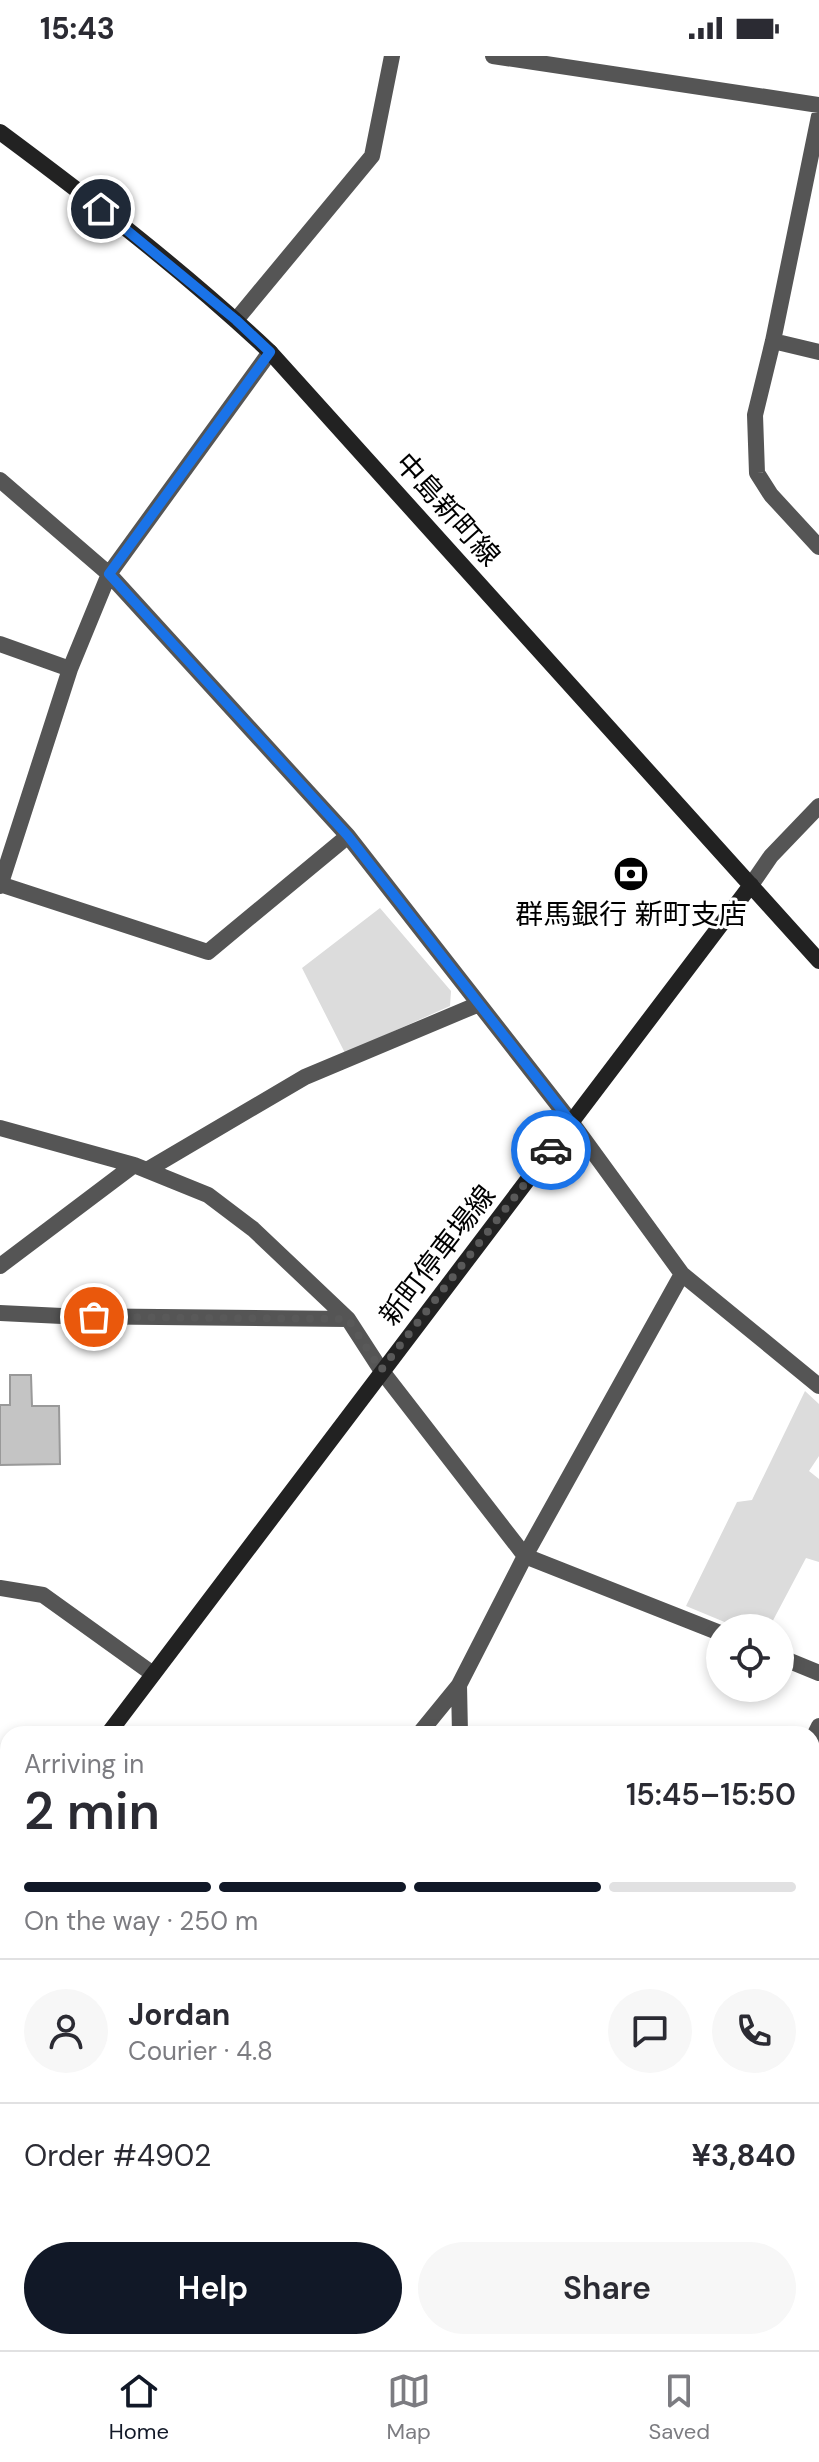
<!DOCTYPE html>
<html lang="en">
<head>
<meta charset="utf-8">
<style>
	body { margin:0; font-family:"DM Sans","Noto Sans JP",sans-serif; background:#f7f7f7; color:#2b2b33; height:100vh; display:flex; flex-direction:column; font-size:30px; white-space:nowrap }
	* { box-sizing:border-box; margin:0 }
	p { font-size:26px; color:#7c7c81 }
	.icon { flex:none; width:44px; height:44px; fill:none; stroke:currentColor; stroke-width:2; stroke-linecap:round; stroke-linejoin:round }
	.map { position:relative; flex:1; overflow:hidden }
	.panel { position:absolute; left:0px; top:1670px; width:820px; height:624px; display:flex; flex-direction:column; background:#fff; border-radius:24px 24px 0 0; box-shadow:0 4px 12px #0003 }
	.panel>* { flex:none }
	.tools { position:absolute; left:706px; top:1558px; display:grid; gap:16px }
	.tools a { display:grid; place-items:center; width:88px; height:88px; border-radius:50%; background:#fff; box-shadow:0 4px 12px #0003; font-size:40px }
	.pin { position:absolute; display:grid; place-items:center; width:68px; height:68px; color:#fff; margin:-34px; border:4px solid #fff; border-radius:50%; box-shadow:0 2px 8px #0007 }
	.courier { position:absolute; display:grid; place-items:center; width:80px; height:80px; margin:-40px; border:6px solid #1a73e8; border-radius:50%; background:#fff; color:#222; box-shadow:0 2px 10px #0007 }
	.headline em { font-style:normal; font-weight:600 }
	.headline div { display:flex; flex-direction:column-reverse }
	.headline { display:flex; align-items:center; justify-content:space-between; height:136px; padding:0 24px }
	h1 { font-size:52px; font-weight:600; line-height:60px }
	.bar { display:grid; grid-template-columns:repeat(4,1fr); gap:12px 8px; align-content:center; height:96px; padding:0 24px }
	.bar i { height:10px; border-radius:6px; background:#e1e1e2 }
	.bar .active { background:#111827 }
	.bar p { grid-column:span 4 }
	.line { display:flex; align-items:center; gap:20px; padding:0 24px; border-top:2px solid #e1e1e2 }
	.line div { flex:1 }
	.round { display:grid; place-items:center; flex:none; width:84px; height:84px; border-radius:42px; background:#f7f7f7 }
	.primary-button { display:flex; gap:16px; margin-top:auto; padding:16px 24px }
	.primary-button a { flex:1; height:92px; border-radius:48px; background:#111827; color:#fff; font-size:32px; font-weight:600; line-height:92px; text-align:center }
	.primary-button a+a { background:#f7f7f7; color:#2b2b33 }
	.status { display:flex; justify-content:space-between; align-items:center; height:56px; padding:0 40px; background:#fff; direction:ltr }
	.status svg { height:22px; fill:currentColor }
	.tabs { display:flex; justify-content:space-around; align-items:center; height:112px; border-top:2px solid #e1e1e2; background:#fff; font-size:22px; color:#7c7c81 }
	.tabs a { display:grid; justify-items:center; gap:4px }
	.tabs .active { color:#111827 }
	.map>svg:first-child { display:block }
	.green { fill:#dcdcdc }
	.building { fill:#c4c4c4; stroke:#999; stroke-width:2 }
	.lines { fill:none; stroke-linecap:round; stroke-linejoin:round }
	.minor { stroke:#555; stroke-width:16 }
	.secondary { stroke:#222; stroke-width:16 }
	.done { stroke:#595959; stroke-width:8; stroke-dasharray:0 14.4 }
	.route { stroke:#1a73e8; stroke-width:10 }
	.labels { text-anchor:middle; stroke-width:6; stroke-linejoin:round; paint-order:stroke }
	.street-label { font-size:28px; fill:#000; stroke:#fff }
	.poi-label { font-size:28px; fill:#000; stroke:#fff }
</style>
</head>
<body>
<div class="status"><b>15:43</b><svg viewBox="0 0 49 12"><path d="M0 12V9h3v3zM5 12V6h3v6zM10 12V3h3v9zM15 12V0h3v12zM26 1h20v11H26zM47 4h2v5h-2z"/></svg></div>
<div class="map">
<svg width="819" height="2294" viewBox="0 0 819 2294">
	<rect width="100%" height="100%" fill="#fff"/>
	<path class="green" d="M380 852 451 935 450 950 345 997 302 912Z
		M805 1335 819 1348V1400L809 1415 819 1423V1506L806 1502 769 1572H739L686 1550 737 1446 752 1444Z"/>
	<path class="building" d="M10 1319H31L32 1350H59L60 1408 0 1409V1349H10Z
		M812 1777 819 1781V1868L812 1865Z
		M8 1901V2055L0 2050V1912Z"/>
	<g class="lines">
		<path class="minor" d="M493 0 819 49
			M819 60 773 285 755 359 757 417 771 439 819 491
			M236 264 372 100 392 0
			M773 285 819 296
			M0 424 109 518 348 780 572 1067 682 1218 819 1330
			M0 588 70 613
			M0 828 208 896 348 780
			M751 829 771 800 819 750
			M0 830 70 613 109 518 270 296
			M0 1072 134 1109 208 1139 253 1173 348 1263 381 1314 525 1500 720 1577
			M147 1114 305 1021 479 948
			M0 1210 134 1109
			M0 1257 62 1260 348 1263
			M0 1532 43 1539 153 1618
			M780 1601 819 1617
			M459 1629 460 1678
			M419 1678 459 1629 525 1500 682 1218
			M812 1684 819 1670
			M0 1744 8 1745
			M812 1971 819 1976
			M812 2181 819 2176
			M491 2286 504 2294
			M781 2286 788 2294
			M514 2294 518 2286
			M646 2294 657 2286"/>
		<path class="secondary" d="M0 76C93 145 186 217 270 296L819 905
			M108 1678 751 829
			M0 1824 8 1813"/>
	</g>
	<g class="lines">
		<path class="done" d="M94 1261 348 1263 381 1314 551 1094"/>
		<path class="route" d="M101 153 236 264 270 296 109 518 348 780 572 1067 551 1094"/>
	</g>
	<defs>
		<symbol id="bank-disc" viewBox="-11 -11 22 22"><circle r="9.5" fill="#000" stroke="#fff"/><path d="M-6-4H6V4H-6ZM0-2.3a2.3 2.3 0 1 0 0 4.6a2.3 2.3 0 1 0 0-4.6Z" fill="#fff"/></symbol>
	</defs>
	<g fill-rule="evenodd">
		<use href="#bank-disc" x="611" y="798" width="40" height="40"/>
	</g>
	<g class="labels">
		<g class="street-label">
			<text transform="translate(448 453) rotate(48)" y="10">中島新町線</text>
			<text transform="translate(437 1199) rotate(-52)" y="10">新町停車場線</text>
		</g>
		<g class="poi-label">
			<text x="631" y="868">群馬銀行 新町支店</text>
		</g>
	</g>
</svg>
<div class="tools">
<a><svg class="icon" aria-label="locate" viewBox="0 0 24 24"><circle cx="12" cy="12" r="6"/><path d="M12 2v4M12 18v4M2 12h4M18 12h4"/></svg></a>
</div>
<div class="pin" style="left:94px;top:1261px;background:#ea580c"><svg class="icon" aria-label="bag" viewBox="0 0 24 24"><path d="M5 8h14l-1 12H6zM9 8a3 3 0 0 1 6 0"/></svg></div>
<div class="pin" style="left:101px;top:153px;background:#1f2937"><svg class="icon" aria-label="home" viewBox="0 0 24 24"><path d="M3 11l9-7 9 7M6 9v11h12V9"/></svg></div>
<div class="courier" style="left:551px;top:1094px"><svg class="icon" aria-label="car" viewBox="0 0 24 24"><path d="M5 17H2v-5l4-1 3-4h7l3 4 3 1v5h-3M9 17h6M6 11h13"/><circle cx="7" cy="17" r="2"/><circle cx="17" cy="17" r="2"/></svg></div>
<section class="panel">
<div class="headline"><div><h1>2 min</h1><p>Arriving in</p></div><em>15:45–15:50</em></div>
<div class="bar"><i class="active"></i><i class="active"></i><i class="active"></i><i></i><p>On the way · 250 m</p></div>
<div class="line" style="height:144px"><a class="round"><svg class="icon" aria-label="person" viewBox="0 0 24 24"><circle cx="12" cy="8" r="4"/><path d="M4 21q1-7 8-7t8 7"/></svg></a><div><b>Jordan</b><p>Courier · 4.8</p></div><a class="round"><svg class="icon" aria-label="chat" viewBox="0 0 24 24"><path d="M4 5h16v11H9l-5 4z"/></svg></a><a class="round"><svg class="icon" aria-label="phone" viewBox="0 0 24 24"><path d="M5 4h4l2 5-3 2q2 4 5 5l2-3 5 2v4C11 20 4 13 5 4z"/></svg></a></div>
<div class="line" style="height:104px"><div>Order #4902</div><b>¥3,840</b></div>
<div class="primary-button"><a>Help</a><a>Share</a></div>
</section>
</div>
<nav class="tabs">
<a class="active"><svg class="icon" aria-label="home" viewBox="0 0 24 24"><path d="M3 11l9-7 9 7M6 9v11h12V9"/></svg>Home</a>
<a><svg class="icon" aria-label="map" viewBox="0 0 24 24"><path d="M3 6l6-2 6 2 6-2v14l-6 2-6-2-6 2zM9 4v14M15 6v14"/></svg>Map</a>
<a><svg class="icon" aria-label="saved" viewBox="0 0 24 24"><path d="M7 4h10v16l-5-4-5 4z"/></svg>Saved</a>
</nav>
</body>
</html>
